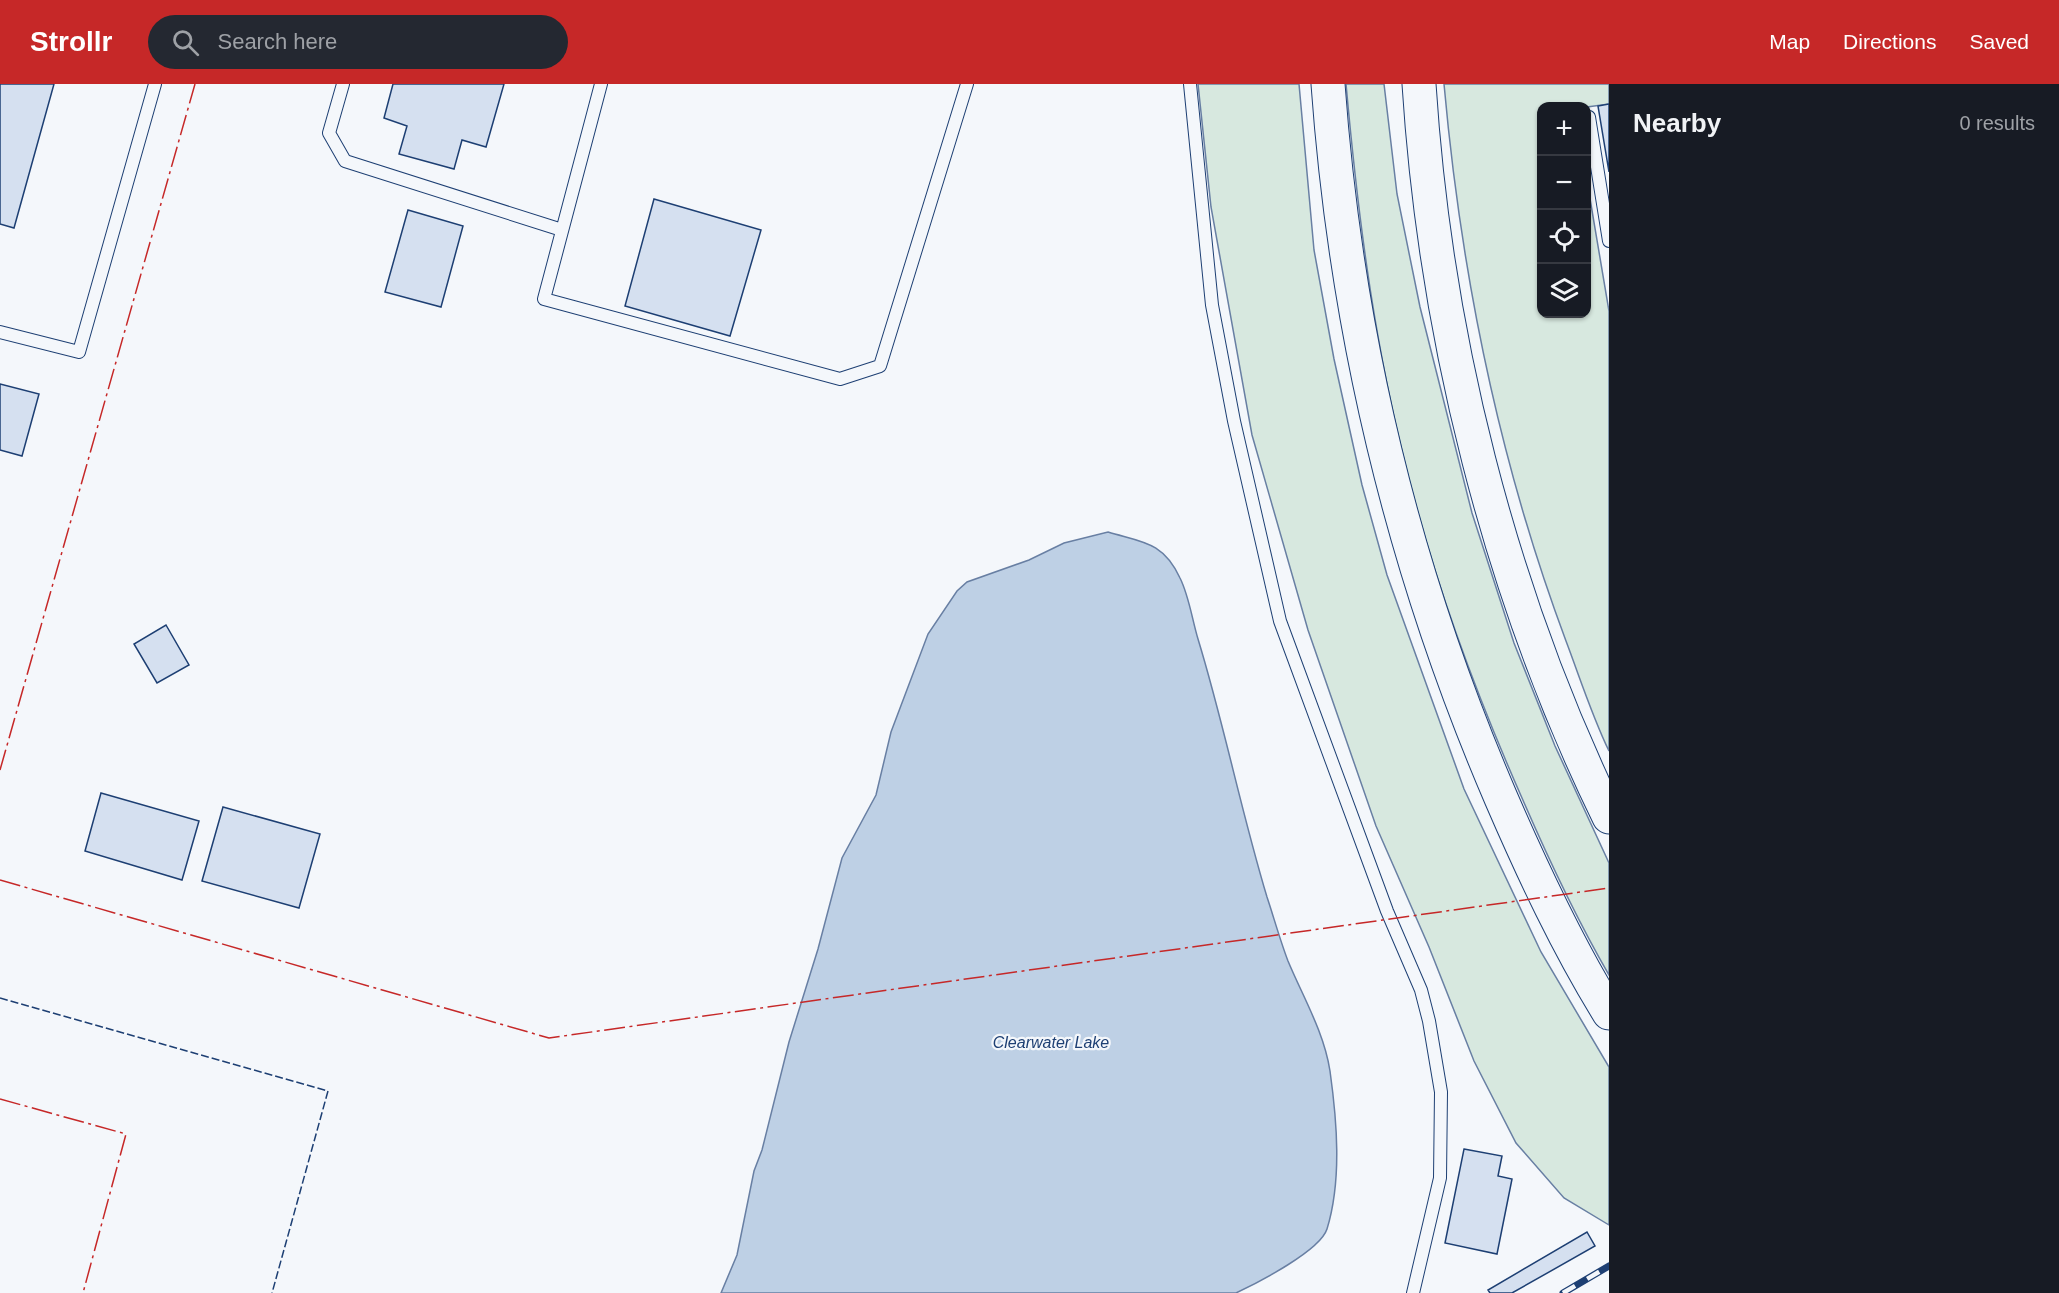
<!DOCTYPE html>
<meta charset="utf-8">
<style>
body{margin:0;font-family:Helvetica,sans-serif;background:#242831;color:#f1f3f6}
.controls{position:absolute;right:18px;top:18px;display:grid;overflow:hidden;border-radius:12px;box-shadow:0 2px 4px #0004}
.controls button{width:54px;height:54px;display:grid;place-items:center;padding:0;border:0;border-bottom:2px solid #363941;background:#171b24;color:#f1f3f6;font:30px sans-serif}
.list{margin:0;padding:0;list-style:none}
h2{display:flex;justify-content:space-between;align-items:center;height:78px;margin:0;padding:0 24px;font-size:26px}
h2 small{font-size:20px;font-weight:400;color:#9ea1a6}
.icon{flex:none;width:33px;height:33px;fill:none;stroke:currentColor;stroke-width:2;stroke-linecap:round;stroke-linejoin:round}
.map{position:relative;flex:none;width:1609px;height:1209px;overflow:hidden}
header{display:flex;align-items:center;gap:36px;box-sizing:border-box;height:84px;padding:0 30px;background:#c62828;color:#fff}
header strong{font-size:28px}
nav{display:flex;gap:33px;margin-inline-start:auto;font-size:21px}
.search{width:420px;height:54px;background:#242831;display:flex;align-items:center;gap:15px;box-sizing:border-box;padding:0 21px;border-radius:33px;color:#9ea1a6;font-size:22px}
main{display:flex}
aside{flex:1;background:#171b24}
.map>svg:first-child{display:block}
</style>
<header>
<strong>Strollr</strong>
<div class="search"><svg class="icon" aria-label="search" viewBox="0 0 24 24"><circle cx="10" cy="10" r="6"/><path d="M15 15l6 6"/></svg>Search here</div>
<nav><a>Map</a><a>Directions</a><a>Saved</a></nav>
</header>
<main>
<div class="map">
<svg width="1609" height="1209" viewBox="0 0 1609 1209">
<rect width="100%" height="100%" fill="#f4f7fb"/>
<path fill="#d7e8df" stroke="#687fa3" stroke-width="1.5" d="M1198,0H1299L1314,166L1334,275L1362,401L1387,491L1464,705L1541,868L1609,983V1141L1564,1114L1516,1059L1474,977L1429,863L1376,742L1308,546L1252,351L1211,123Z
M1346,0H1384L1397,110L1420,223L1472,429L1514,559L1555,662L1609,779V891C1576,834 1548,774 1522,714C1472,601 1429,483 1401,363C1372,243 1357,122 1346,0Z
M1444,0H1609V20L1587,23L1542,22V230H1586L1587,97L1609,227V667C1592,632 1580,594 1566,557C1499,378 1461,190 1444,0Z"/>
<path fill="#bed0e5" stroke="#687fa3" stroke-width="1.5" d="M1108,448C1141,458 1163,457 1180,494C1189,512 1192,535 1198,555C1224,640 1241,727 1267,813C1274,834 1280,856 1288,877C1303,913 1324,948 1330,987C1337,1037 1342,1096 1327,1145C1320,1167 1257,1199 1236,1209H721L737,1171L754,1087L762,1066L789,958L818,865L842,774L876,711L891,648L928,550L957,507L967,498L1029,476L1064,459Z"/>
<path fill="#d5e0f0" stroke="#1d3f73" stroke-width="1.5" d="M0,0H54L14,144L0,140Z
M393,0H504L486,63L462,56L454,85L399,70L407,42L384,34Z
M1609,20V88L1598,22Z
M654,115L761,146L730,252L625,222Z
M408,126L463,142L441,223L385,208Z
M0,300L39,310L22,372L0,366Z
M166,541L189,581L157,599L134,560Z
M101,709L199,737L182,796L85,767Z
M223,723L320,750L299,824L202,797Z
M1464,1065L1502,1072L1498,1092L1512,1095L1497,1170L1445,1159Z
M1587,1148L1595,1162L1512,1209H1490L1488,1206Z"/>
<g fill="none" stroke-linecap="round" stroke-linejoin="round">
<g stroke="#1d3f73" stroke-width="14">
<path id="service" d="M343,0L329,49L345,77L562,146
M601,0L544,215L840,295L880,282L967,0
M1190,0L1212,221L1234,337L1280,537L1387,827L1421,906L1429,937L1441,1008L1440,1094L1413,1209
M1589,33L1609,157
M0,248L79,268L155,0"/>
</g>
<g stroke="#1d3f73" stroke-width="35">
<path id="primary" d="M1328,0C1346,249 1402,484 1501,714C1533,788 1567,861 1609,929
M1419,0C1435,250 1499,508 1609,733"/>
</g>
<use href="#service" stroke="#f4f7fb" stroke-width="12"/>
<use href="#primary" stroke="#f4f7fb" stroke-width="33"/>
<g stroke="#1d3f73" stroke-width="7">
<path id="rail" d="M1563,1209L1609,1182"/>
</g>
<use href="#rail" stroke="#f4f7fb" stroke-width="4.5" stroke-dasharray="14" stroke-linecap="butt"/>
<path stroke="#1d3f73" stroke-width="1.5" stroke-dasharray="8 3" stroke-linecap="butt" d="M0,914L328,1007L272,1209"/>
<path stroke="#c62828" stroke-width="1.5" stroke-dasharray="21 4.5 3 4.5" stroke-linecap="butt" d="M0,686L195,0
M0,796L549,954L1609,804
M0,1015L126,1050L83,1209"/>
</g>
<g text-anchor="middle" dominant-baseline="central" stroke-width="4.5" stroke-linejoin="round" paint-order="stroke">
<g font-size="16" font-style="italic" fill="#1d3f73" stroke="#f4f7fb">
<text x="1051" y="958">Clearwater Lake</text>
</g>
</g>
</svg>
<div class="controls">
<button>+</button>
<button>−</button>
<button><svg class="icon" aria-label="locate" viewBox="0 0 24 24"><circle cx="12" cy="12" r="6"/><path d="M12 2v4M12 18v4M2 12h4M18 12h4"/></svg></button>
<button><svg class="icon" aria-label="layers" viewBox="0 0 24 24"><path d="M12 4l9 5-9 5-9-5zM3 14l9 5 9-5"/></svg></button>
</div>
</div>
<aside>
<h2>Nearby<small>0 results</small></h2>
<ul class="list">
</ul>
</aside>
</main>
